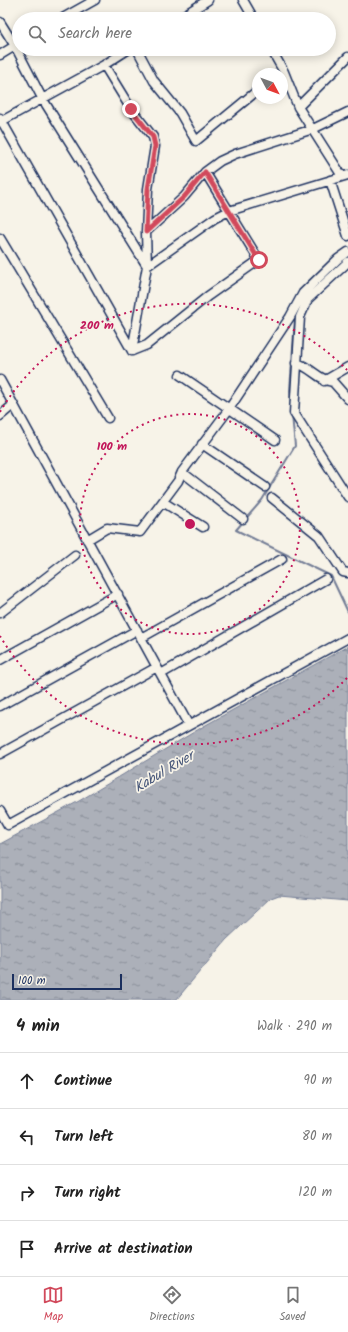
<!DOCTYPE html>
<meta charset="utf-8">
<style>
body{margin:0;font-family:Kalam,sans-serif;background:#f2f2f2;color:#222}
.compass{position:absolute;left:252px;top:68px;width:36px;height:36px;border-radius:50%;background:#fff;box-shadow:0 2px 10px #0003;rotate:131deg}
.scale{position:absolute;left:12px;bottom:10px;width:110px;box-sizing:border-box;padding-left:4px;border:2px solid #1b2f5e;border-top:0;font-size:11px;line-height:14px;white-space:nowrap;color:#1b2f5e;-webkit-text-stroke:3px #f7f3e8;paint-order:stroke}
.stop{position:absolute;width:12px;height:12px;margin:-9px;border:3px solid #d1495b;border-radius:50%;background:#fff}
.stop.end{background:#d1495b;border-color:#fff;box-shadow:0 1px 4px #0008}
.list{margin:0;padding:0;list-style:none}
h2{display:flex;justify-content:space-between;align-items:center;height:52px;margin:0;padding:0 16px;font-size:17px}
h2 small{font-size:13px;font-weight:400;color:#767676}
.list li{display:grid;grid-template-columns:26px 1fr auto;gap:12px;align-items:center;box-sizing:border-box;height:56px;padding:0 16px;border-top:1px solid #e0e0e0}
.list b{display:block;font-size:15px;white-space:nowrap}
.list em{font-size:13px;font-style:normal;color:#767676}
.icon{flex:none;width:22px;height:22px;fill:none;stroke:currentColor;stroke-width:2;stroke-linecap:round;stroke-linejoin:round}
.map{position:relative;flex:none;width:348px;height:1000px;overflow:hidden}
.search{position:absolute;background:#fff;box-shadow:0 2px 10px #0003;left:12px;right:12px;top:12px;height:44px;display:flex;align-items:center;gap:10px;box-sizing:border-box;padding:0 14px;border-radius:22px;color:#767676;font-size:15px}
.sheet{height:276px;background:#fff}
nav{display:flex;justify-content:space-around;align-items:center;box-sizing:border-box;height:56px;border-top:1px solid #e0e0e0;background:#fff;font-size:11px;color:#767676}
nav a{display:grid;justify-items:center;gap:2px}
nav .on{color:#d1495b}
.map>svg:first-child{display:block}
</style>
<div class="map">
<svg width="348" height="1000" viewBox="0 0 348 1000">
<defs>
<pattern id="water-ripples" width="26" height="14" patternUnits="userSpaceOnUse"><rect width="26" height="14" fill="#acb0b9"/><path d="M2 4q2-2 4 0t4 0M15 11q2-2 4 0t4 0" fill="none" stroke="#8b909a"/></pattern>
</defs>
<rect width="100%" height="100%" fill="#f7f3e8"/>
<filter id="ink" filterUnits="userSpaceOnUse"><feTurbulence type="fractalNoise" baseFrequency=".025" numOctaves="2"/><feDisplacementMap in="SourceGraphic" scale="8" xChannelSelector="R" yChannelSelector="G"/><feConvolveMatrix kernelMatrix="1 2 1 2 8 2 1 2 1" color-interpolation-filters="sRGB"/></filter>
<g filter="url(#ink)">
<path fill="url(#water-ripples)" stroke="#727c95" d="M348,646V901L279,895L271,898L226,940L176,1000H0V844L79,801L204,726Z"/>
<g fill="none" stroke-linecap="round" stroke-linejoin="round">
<path stroke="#727c95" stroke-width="2" d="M291,405L290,390L295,318
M292,415L295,446L262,500L236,530L331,576L348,612"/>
<g stroke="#1b2f5e" stroke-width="11">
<path id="street" d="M243,0L254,19
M61,19L95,0
M178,19L208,0
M0,22L15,46L42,98L147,266L215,218L229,211L348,175
M137,49L154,81L180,113L196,141L258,90
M271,49L284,72L298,107L342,176
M0,55L18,44
M104,65L131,109L153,137L155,146L148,189L146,232L147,266L132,351
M298,107L348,57
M0,118L132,351
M0,122L104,65L129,49
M330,180L348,236
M146,232L184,197L205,172L220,161L235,154L313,129L348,112
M0,238L108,418
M348,262L308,299L300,317L294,413L348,497
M132,351L147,345L208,296L259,260L205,172
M296,363C310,366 318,380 333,382L348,399
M180,375L275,440
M0,380L188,724
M324,381L348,367
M0,416L13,405
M202,444L265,487
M182,472L243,519
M272,498L319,536L343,572L348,573
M163,502L203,527
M87,540L107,528L140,532L178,481L182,472L229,409L290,317L303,293L338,259L348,252
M0,613L75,555
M141,638L282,559
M0,660L118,594
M161,674L326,579
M0,706L137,630
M0,754L157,667
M0,811L8,825L348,638"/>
</g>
<use href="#street" stroke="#f7f3e8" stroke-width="8"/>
</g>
</g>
<g fill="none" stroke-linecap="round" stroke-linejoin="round" filter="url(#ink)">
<path stroke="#d1495b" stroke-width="5" d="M131,109L153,137L155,146L148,189L146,232L184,197L205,172L259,260"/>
</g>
<g fill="none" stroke="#c2185b" stroke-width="2" stroke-dasharray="2 4">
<circle cx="190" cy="524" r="110"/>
<path d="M347 678A220 220 0 0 1 0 636M0 412A220 220 0 0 1 347 370"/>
</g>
<g text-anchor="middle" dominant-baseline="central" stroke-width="3.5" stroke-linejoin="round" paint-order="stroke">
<g font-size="14" font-style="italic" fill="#465679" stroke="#f7f3e8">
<text transform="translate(164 772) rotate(-31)">Kabul River</text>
</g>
</g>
<circle cx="190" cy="524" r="6" fill="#c2185b" stroke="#f7f3e8" stroke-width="2"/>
<g font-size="12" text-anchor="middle" font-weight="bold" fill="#c2185b" stroke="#f7f3e8" stroke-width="3.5" stroke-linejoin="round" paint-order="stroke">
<text x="97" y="329">200 m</text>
<text x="112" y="450">100 m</text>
</g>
</svg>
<svg class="compass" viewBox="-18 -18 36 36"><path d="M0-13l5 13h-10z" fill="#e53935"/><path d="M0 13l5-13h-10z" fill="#767676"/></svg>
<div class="scale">100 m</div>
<div class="stop" style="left:259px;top:260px"></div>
<div class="stop end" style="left:131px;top:109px"></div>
<div class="search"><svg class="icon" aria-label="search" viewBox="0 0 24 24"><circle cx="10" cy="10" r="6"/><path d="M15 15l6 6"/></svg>Search here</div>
</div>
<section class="sheet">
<h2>4 min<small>Walk · 290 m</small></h2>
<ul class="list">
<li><svg class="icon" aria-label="ahead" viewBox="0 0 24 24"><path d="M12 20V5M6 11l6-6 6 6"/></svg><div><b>Continue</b></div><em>90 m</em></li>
<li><svg class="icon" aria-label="left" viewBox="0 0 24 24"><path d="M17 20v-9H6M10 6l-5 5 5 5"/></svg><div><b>Turn left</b></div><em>80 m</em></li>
<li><svg class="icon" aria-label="right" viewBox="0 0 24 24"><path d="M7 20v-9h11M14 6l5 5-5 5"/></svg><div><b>Turn right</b></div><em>120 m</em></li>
<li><svg class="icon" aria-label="arrive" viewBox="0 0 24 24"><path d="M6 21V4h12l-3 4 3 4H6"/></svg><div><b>Arrive at destination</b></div></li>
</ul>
</section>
<nav>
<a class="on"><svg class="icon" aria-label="map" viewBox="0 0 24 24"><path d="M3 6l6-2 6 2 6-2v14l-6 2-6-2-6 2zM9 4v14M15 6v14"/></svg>Map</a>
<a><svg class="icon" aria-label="directions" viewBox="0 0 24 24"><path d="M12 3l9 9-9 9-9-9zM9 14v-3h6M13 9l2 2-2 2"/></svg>Directions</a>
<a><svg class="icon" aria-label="saved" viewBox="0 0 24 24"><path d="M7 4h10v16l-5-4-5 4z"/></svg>Saved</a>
</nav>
